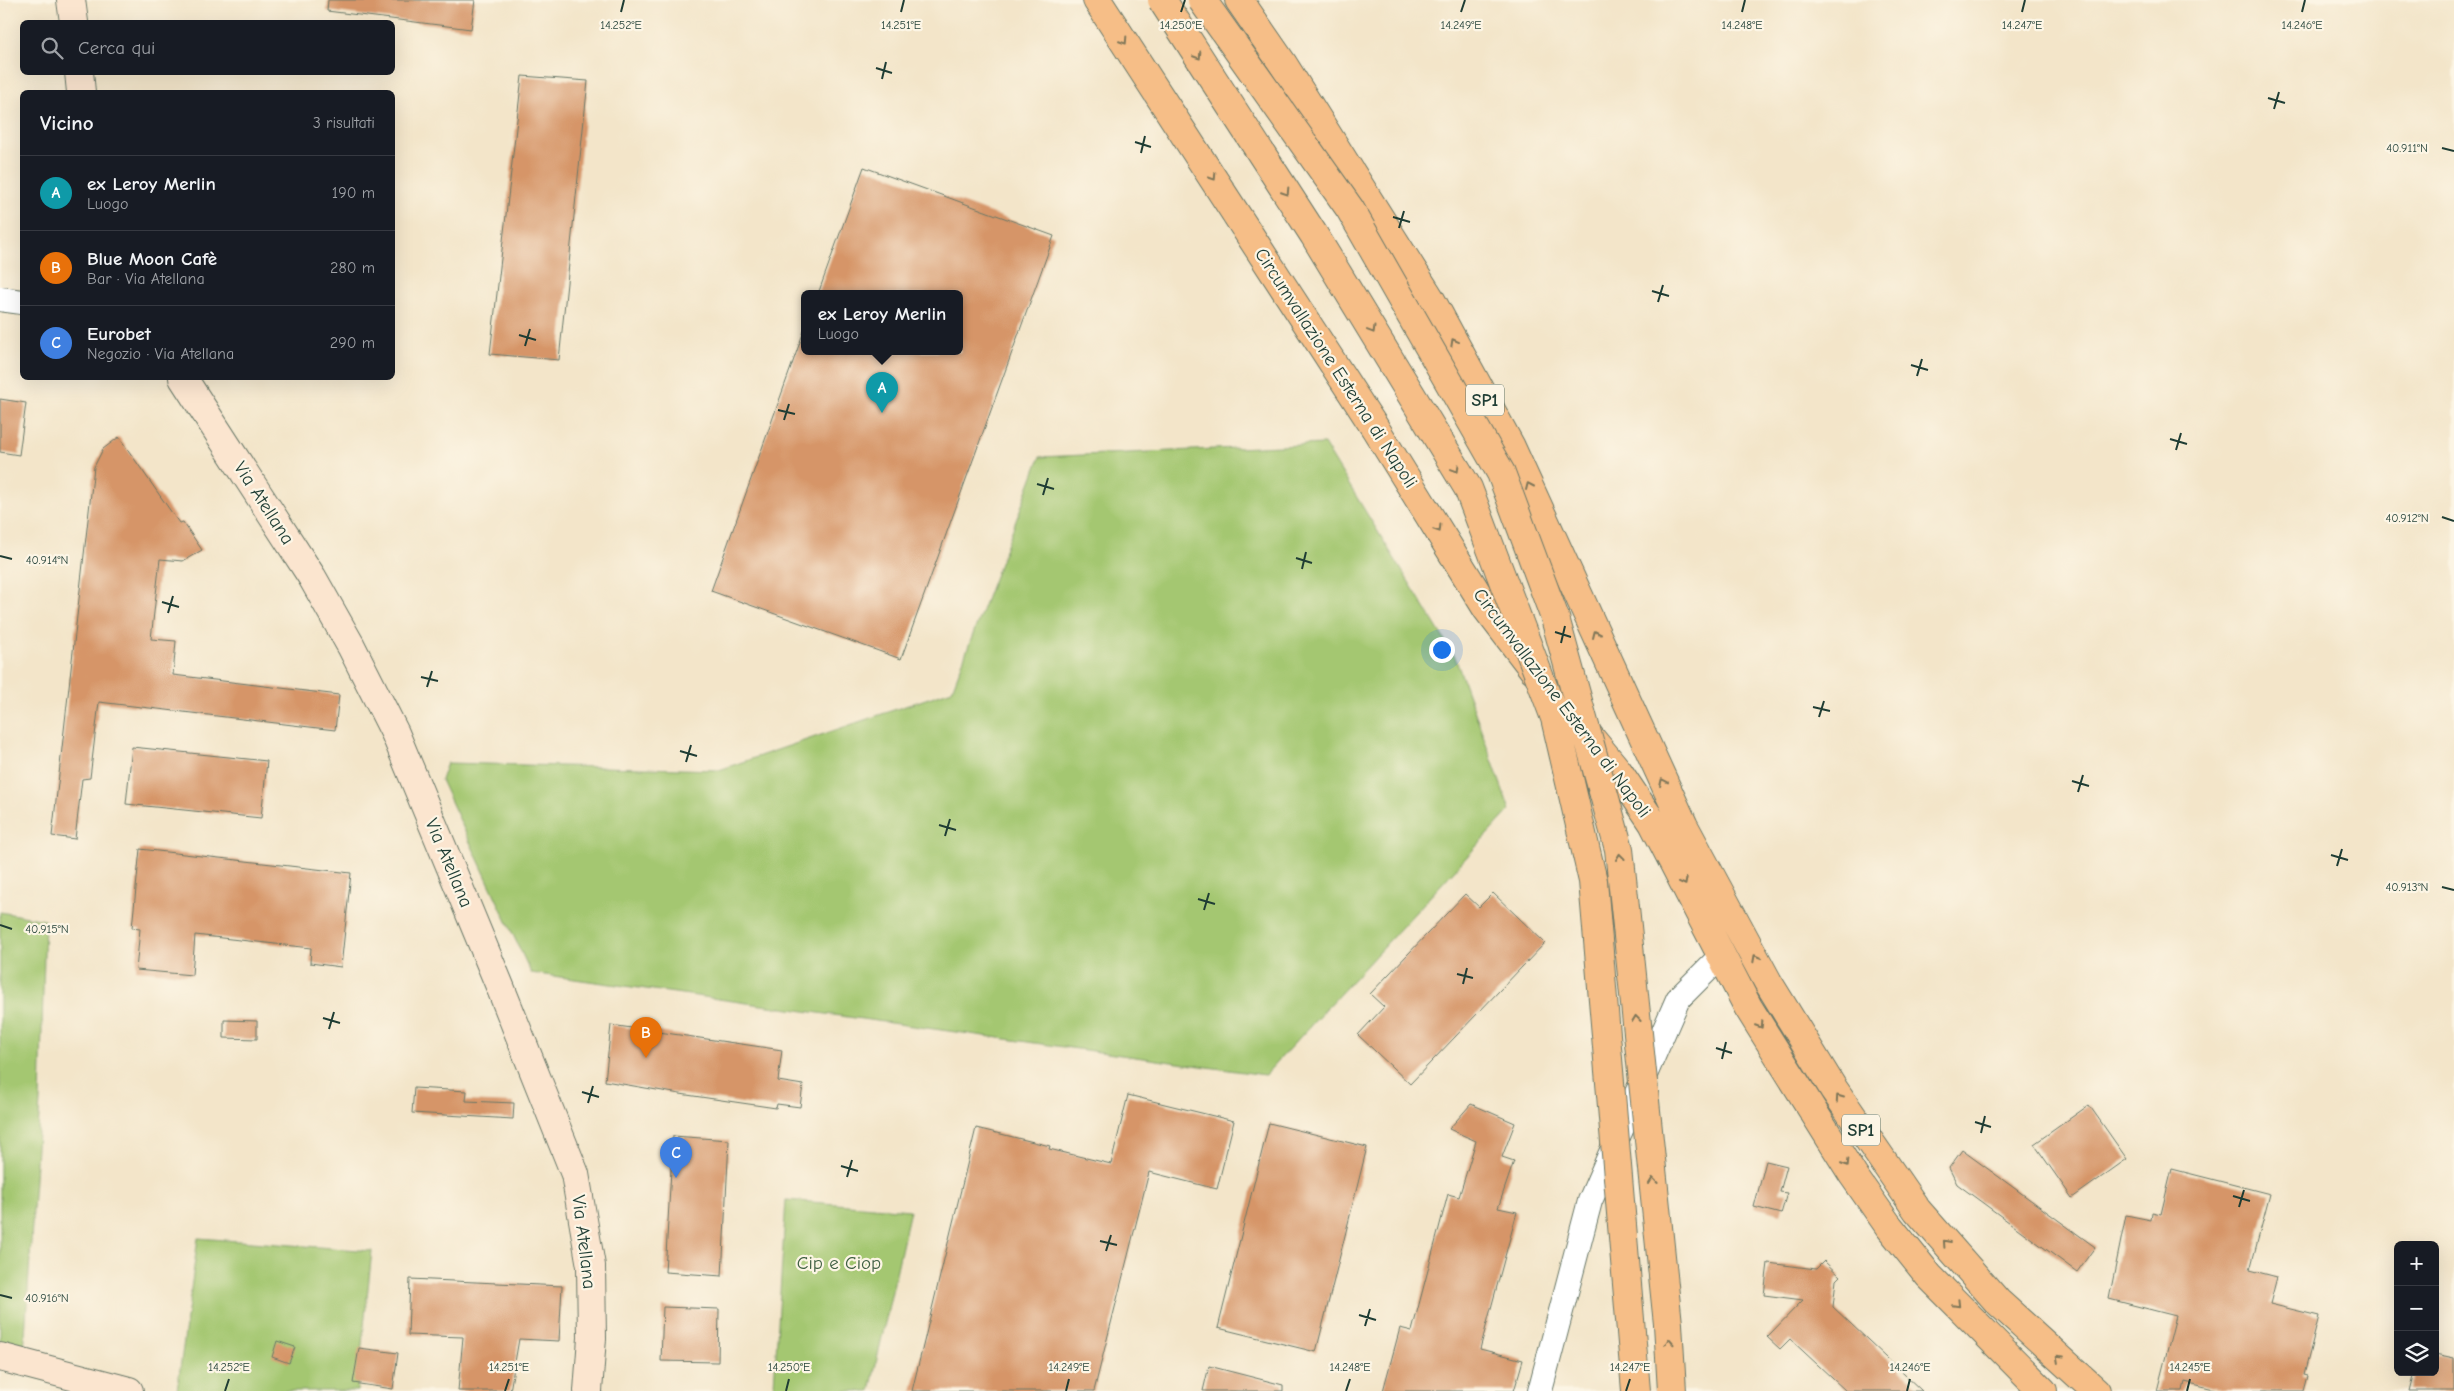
<!DOCTYPE html>
<html lang="it">
<meta charset="utf-8">
<style>
body{margin:0;font-family:"Comic Neue",sans-serif;background:#242831;color:#f1f3f6}
.controls{position:absolute;right:15px;bottom:15px;display:grid;overflow:hidden;border-radius:8px;box-shadow:0 5px 20px #0002}
.controls button{width:45px;height:45px;display:grid;place-items:center;padding:0;border:0;border-bottom:1px solid #363941;background:#171b24;color:#f1f3f6;font:25px sans-serif}
.you{position:absolute;left:1441px;top:649px;width:18px;height:18px;margin:-12px;border:4px solid #fff;border-radius:50%;background:#1a73e8;box-shadow:0 0 0 8px #1a73e833}
.badge{display:grid;place-items:center;width:32px;height:32px;border-radius:50%;background:#1a73e8;color:#fff;font-size:16px;font-weight:700}
.pin{position:absolute;translate:-50% -41px;filter:drop-shadow(0 1px 2px #0008)}
.pin::after{content:'';position:absolute;top:26px;width:18px;height:15px;background:inherit;clip-path:polygon(0 0,100% 0,50% 100%)}
.popup{position:absolute;left:801px;top:290px;width:162px;height:65px;box-sizing:border-box;display:grid;place-content:center;border-radius:8px;background:#171b24;filter:drop-shadow(0 1px 4px #0005);font-size:16px;white-space:nowrap;color:#9ea1a6}
.popup b{font-size:19px;color:#f1f3f6}
.popup::after{content:'';position:absolute;left:50%;top:100%;margin-left:-10px;border:10px solid transparent;border-top-color:#171b24}
.list{margin:0;padding:0;list-style:none}
h2{display:flex;justify-content:space-between;align-items:center;height:65px;margin:0;padding:0 20px;font-size:21px}
h2 small{font-size:16px;font-weight:400;color:#9ea1a6}
.list li{display:grid;grid-template-columns:32px 1fr auto;gap:15px;align-items:center;box-sizing:border-box;height:75px;padding:0 20px;border-top:1px solid #363941}
.list b{display:block;font-size:19px;white-space:nowrap}
.list p{margin:0;font-size:16px;white-space:nowrap;color:#9ea1a6}
.list em{font-size:16px;font-style:normal;color:#9ea1a6}
.icon{flex:none;width:28px;height:28px;fill:none;stroke:currentColor;stroke-width:2;stroke-linecap:round;stroke-linejoin:round}
.map{position:relative;flex:none;width:2454px;height:1391px;overflow:hidden}
.search{position:absolute;background:#171b24;box-shadow:0 5px 20px #0002;left:20px;top:20px;width:375px;height:55px;display:flex;align-items:center;gap:12px;box-sizing:border-box;padding:0 18px;border-radius:8px;color:#9ea1a6;font-size:19px}
.panel{position:absolute;background:#171b24;box-shadow:0 5px 20px #0002;left:20px;top:90px;width:375px;height:290px;border-radius:8px}
.map>svg:first-child{display:block}
</style>
<div class="map">
<svg width="2454" height="1391" viewBox="0 0 2454 1391">
<rect width="100%" height="100%" fill="#fcf5e5"/>
<filter id="ink" filterUnits="userSpaceOnUse"><feTurbulence type="fractalNoise" baseFrequency=".02" numOctaves="2"/><feDisplacementMap in="SourceGraphic" scale="10" xChannelSelector="R" yChannelSelector="G"/><feConvolveMatrix kernelMatrix="1 2 1 2 8 2 1 2 1" color-interpolation-filters="sRGB"/></filter>
<filter id="wash" filterUnits="userSpaceOnUse"><feTurbulence type="fractalNoise" baseFrequency=".0096" numOctaves="4" result="noise"/><feDisplacementMap in="SourceGraphic" scale="20" xChannelSelector="R" yChannelSelector="G"/><feGaussianBlur stdDeviation="1.12" result="paint"/><feColorMatrix in="noise" values="0 0 0 0 0 0 0 0 0 0 0 0 0 0 0 0 0 1.4 0 .05"/><feComposite in="paint" operator="in"/></filter>
<g filter="url(#wash)">
<rect width="100%" height="100%" fill="#f3e5c9"/>
<path fill="#a4c771" stroke="#628252" d="M1324,444L1455,657L1510,810L1265,1075L531,973L441,780L447,763L719,770L952,690L1040,457Z
M0,912L45,920L40,1100L24,1352L0,1345Z
M786,1200L910,1210L870,1391H767L774,1385Z
M198,1238L372,1251L357,1391H177Z"/>
<g id="blocks">
<path fill="#d69568" d="M328,0H475L471,29L327,11Z
M522,76L588,81L559,360L490,354Z
M864,167L1054,236L901,659L711,591L804,331V352H960V294H818Z
M0,399L26,403L19,455L0,452Z
M119,437L179,523L183,522L202,550L183,561L160,559L151,639L176,641L173,675L339,695L335,730L99,702L90,778L82,779L75,839L52,836L94,467L103,449Z
M132,747L267,761L261,818L126,804Z
M140,849L351,873L341,967L310,963L311,948L195,935L192,975L136,970L140,929L132,928Z
M1493,893L1545,943L1410,1084L1358,1035L1384,1007L1370,994L1465,894L1479,907Z
M224,1020L257,1021V1039L224,1038Z
M611,1025L782,1050L778,1081L803,1085L800,1107L777,1104L776,1108L680,1094L605,1081Z
M414,1088L467,1091L466,1101L514,1103L513,1119L412,1113Z
M1128,1095L1234,1121L1217,1189L1149,1172L1094,1391H912L976,1128L1050,1146L1049,1149L1111,1164Z
M1471,1104L1515,1123L1502,1157L1514,1161L1498,1208L1517,1212L1480,1349L1523,1360L1514,1391H1383L1400,1328L1412,1331L1448,1194L1459,1197L1476,1141L1449,1129Z
M2089,1105L2127,1159L2072,1198L2034,1144Z
M1269,1123L1367,1147L1316,1352L1218,1328Z
M673,1136L729,1140L722,1276L665,1272Z
M1962,1150L2095,1247L2077,1272L1957,1184L1949,1168Z
M1766,1161L1787,1166L1780,1192L1787,1193L1781,1214L1754,1207Z
M2172,1169L2270,1194L2250,1270L2277,1277L2270,1304L2319,1316L2304,1375L2308,1376L2304,1391H2222L2185,1382L2183,1391H2157L2176,1316L2109,1299L2126,1215L2151,1220L2152,1212L2161,1214Z
M1824,1261L1840,1276L1836,1280L1833,1307L1922,1391H1846L1790,1339L1780,1349L1767,1337L1803,1300L1764,1295L1768,1263L1816,1269Z
M410,1279L562,1286L559,1341L519,1339L510,1391H458L463,1337L408,1335Z
M663,1307L719,1309L718,1362L661,1361Z
M277,1341L295,1347L289,1363L272,1357Z
M359,1348L398,1353L393,1389L353,1383Z
M2435,1354L2454,1358V1391H2409L2414,1372H2435Z
M1209,1366L1283,1385V1391H1203Z"/>
</g>
</g>
<g filter="url(#ink)">
<use href="#blocks" fill-opacity="0" stroke="#697868" stroke-width="1"/>
<g fill="none" stroke-linecap="round" stroke-linejoin="round">
<g stroke="#697868" stroke-width="26">
<path id="street" d="M0,299L22,302
M1540,1391L1590,1201L1678,999L1722,955"/>
</g>
<g stroke="#697868" stroke-width="30">
<path id="secondary" d="M71,0L74,22
M79,72L81,92
M183,378L312,577L351,646L395,733L499,984L575,1174L591,1266L592,1338L588,1391
M0,1357L129,1391"/>
</g>
<g stroke="#697868" stroke-width="30">
<path id="highway" d="M1097,0L1375,428L1487,609L1533,669
M1239,0L1283,64L1430,298L1511,447L1684,826L1768,982L1833,1088L1917,1210L1997,1301L2096,1391
M1585,731L1618,771L1653,823L1748,1007L1853,1175L1888,1225L1929,1276L2043,1391"/>
</g>
<use href="#street" stroke="#fff" stroke-width="24"/>
<use href="#secondary" stroke="#fbe5cf" stroke-width="28"/>
<use href="#highway" stroke="#f6be87" stroke-width="28"/>
<g stroke="#697868" stroke-width="30" stroke-linecap="butt">
<path id="highway-bridge" d="M1162,0L1314,235L1468,488L1555,718L1593,881L1636,1391
M1202,0L1350,209L1501,473L1555,618L1619,849L1668,1324L1672,1391"/>
</g>
<use href="#highway-bridge" stroke="#f6be87" stroke-width="28"/>
</g>
<defs><path id="oneway-chevron" d="M-2-3.5L2.5 0L-2 3.5" fill="none" stroke-width="1.6" stroke-linecap="round" stroke-linejoin="round" transform="scale(1.25)"/></defs>
<g stroke="#807759">
<use href="#oneway-chevron" transform="translate(1124 41) rotate(57)"/>
<use href="#oneway-chevron" transform="translate(1198 56) rotate(57)"/>
<use href="#oneway-chevron" transform="translate(1213 177) rotate(57)"/>
<use href="#oneway-chevron" transform="translate(1286 192) rotate(57)"/>
<use href="#oneway-chevron" transform="translate(1372 330) rotate(59)"/>
<use href="#oneway-chevron" transform="translate(1454 342) rotate(-119)"/>
<use href="#oneway-chevron" transform="translate(1456 469) rotate(59)"/>
<use href="#oneway-chevron" transform="translate(1529 486) rotate(-114)"/>
<use href="#oneway-chevron" transform="translate(1438 529) rotate(58)"/>
<use href="#oneway-chevron" transform="translate(1596 634) rotate(-114)"/>
<use href="#oneway-chevron" transform="translate(1663 782) rotate(-115)"/>
<use href="#oneway-chevron" transform="translate(1620 857) rotate(-96)"/>
<use href="#oneway-chevron" transform="translate(1684 882) rotate(62)"/>
<use href="#oneway-chevron" transform="translate(1756 958) rotate(-118)"/>
<use href="#oneway-chevron" transform="translate(1636 1019) rotate(-96)"/>
<use href="#oneway-chevron" transform="translate(1760 1025) rotate(58)"/>
<use href="#oneway-chevron" transform="translate(1839 1098) rotate(-125)"/>
<use href="#oneway-chevron" transform="translate(1846 1163) rotate(58)"/>
<use href="#oneway-chevron" transform="translate(1653 1181) rotate(-96)"/>
<use href="#oneway-chevron" transform="translate(1946 1243) rotate(-132)"/>
<use href="#oneway-chevron" transform="translate(1957 1304) rotate(46)"/>
<use href="#oneway-chevron" transform="translate(1669 1342) rotate(-93)"/>
<use href="#oneway-chevron" transform="translate(2059 1358) rotate(-137)"/>
</g>
</g>
<path fill="none" stroke="#1f3d34" stroke-width="2" d="M621,12L624,0M901,12L904,0M1181,12L1185,0M1461,12L1465,0M1742,12L1745,0M2022,12L2025,0M2302,12L2305,0M876,68L892,73M882,79L886,62M2268,98L2285,103M2274,109L2279,92M1135,142L1151,147M2442,148L2454,151M1141,153L1145,136M1393,217L1410,222M1399,228L1404,211M1652,291L1669,296M1658,302L1663,285M519,335L536,340M525,346L530,329M1911,365L1928,370M1917,376L1922,359M778,410L795,414M784,420L789,404M2170,439L2187,444M2176,450L2181,433M1037,484L1054,489M1043,495L1048,478M2442,517L2454,521M0,556L12,559M1296,558L1312,563M1302,569L1306,552M162,602L179,607M168,613L173,596M1555,632L1571,637M1561,643L1565,626M421,677L438,681M427,687L432,671M1813,707L1830,711M1819,717L1824,701M680,751L697,756M686,762L691,745M2072,781L2089,786M2078,792L2083,775M939,825L956,830M945,836L950,819M2331,855L2348,860M2337,866L2342,849M2442,887L2454,890M1198,899L1215,904M1204,910L1209,893M0,925L12,929M1457,974L1473,978M1463,984L1467,968M323,1018L340,1023M329,1029L334,1012M1716,1048L1732,1053M1722,1059L1726,1042M582,1092L599,1097M588,1103L593,1086M1975,1122L1991,1127M1981,1133L1985,1116M841,1166L858,1171M847,1177L852,1160M2233,1196L2250,1201M2239,1207L2244,1190M1100,1241L1117,1245M1106,1251L1111,1235M0,1295L12,1298M1359,1315L1376,1320M1365,1326L1370,1309M225,1391L229,1379M505,1391L509,1379M786,1391L789,1379M1066,1391L1069,1379M1346,1391L1350,1379M1626,1391L1630,1379M1907,1391L1910,1379M2187,1391L2190,1379"/>
<g text-anchor="middle" dominant-baseline="central" stroke-width="4.5" stroke-linejoin="round" paint-order="stroke">
<g fill="#fcf5e5" stroke="#617469" stroke-width="1">
<rect x="1466" y="384.5" width="38" height="31" rx="4"/>
<rect x="1842" y="1114.5" width="38" height="31" rx="4"/>
</g>
<g font-size="18" font-weight="bold" fill="#1f3d34">
<text x="1485" y="400">SP1</text>
<text x="1861" y="1130">SP1</text>
</g>
<g font-size="19" fill="#1f3d34" stroke="#fcf5e5">
<text transform="translate(1336 368) rotate(57)">Circumvallazione Esterna di Napoli</text>
<text transform="translate(264 503) rotate(57)">Via Atellana</text>
<text transform="translate(1562 703) rotate(53)">Circumvallazione Esterna di Napoli</text>
<text transform="translate(449 863) rotate(67)">Via Atellana</text>
<text transform="translate(584 1242) rotate(83)">Via Atellana</text>
</g>
<g font-size="19" fill="#406043" stroke="#fcf5e5">
<text x="839" y="1263">Cip e Ciop</text>
</g>
</g>
<g font-size="12" text-anchor="middle" fill="#1f3d34" stroke="#fcf5e5" stroke-width="4.5" stroke-linejoin="round" paint-order="stroke">
<text x="621" y="29">14.252°E</text>
<text x="901" y="29">14.251°E</text>
<text x="1181" y="29">14.250°E</text>
<text x="1461" y="29">14.249°E</text>
<text x="1742" y="29">14.248°E</text>
<text x="2022" y="29">14.247°E</text>
<text x="2302" y="29">14.246°E</text>
<text x="2407" y="152">40.911°N</text>
<text x="2407" y="522">40.912°N</text>
<text x="47" y="564">40.914°N</text>
<text x="2407" y="891">40.913°N</text>
<text x="47" y="933">40.915°N</text>
<text x="47" y="1302">40.916°N</text>
<text x="229" y="1371">14.252°E</text>
<text x="509" y="1371">14.251°E</text>
<text x="789" y="1371">14.250°E</text>
<text x="1069" y="1371">14.249°E</text>
<text x="1350" y="1371">14.248°E</text>
<text x="1630" y="1371">14.247°E</text>
<text x="1910" y="1371">14.246°E</text>
<text x="2190" y="1371">14.245°E</text>
</g>
</svg>
<div class="controls">
<button>+</button>
<button>−</button>
<button><svg class="icon" aria-label="layers" viewBox="0 0 24 24"><path d="M12 4l9 5-9 5-9-5zM3 14l9 5 9-5"/></svg></button>
</div>
<div class="you"></div>
<div class="pin badge" style="left:882px;top:413px;background:#0f9aa8">A</div>
<div class="popup"><b>ex Leroy Merlin</b>Luogo</div>
<div class="pin badge" style="left:646px;top:1058px;background:#e8710a">B</div>
<div class="pin badge" style="left:676px;top:1178px;background:#3f7fe0">C</div>
<div class="search"><svg class="icon" aria-label="search" viewBox="0 0 24 24"><circle cx="10" cy="10" r="6"/><path d="M15 15l6 6"/></svg>Cerca qui</div>
<section class="panel">
<h2>Vicino<small>3 risultati</small></h2>
<ul class="list">
<li><span class="badge" style="background:#0f9aa8">A</span><div><b>ex Leroy Merlin</b><p>Luogo</p></div><em>190 m</em></li>
<li><span class="badge" style="background:#e8710a">B</span><div><b>Blue Moon Cafè</b><p>Bar · Via Atellana</p></div><em>280 m</em></li>
<li><span class="badge" style="background:#3f7fe0">C</span><div><b>Eurobet</b><p>Negozio · Via Atellana</p></div><em>290 m</em></li>
</ul>
</section>
</div>
